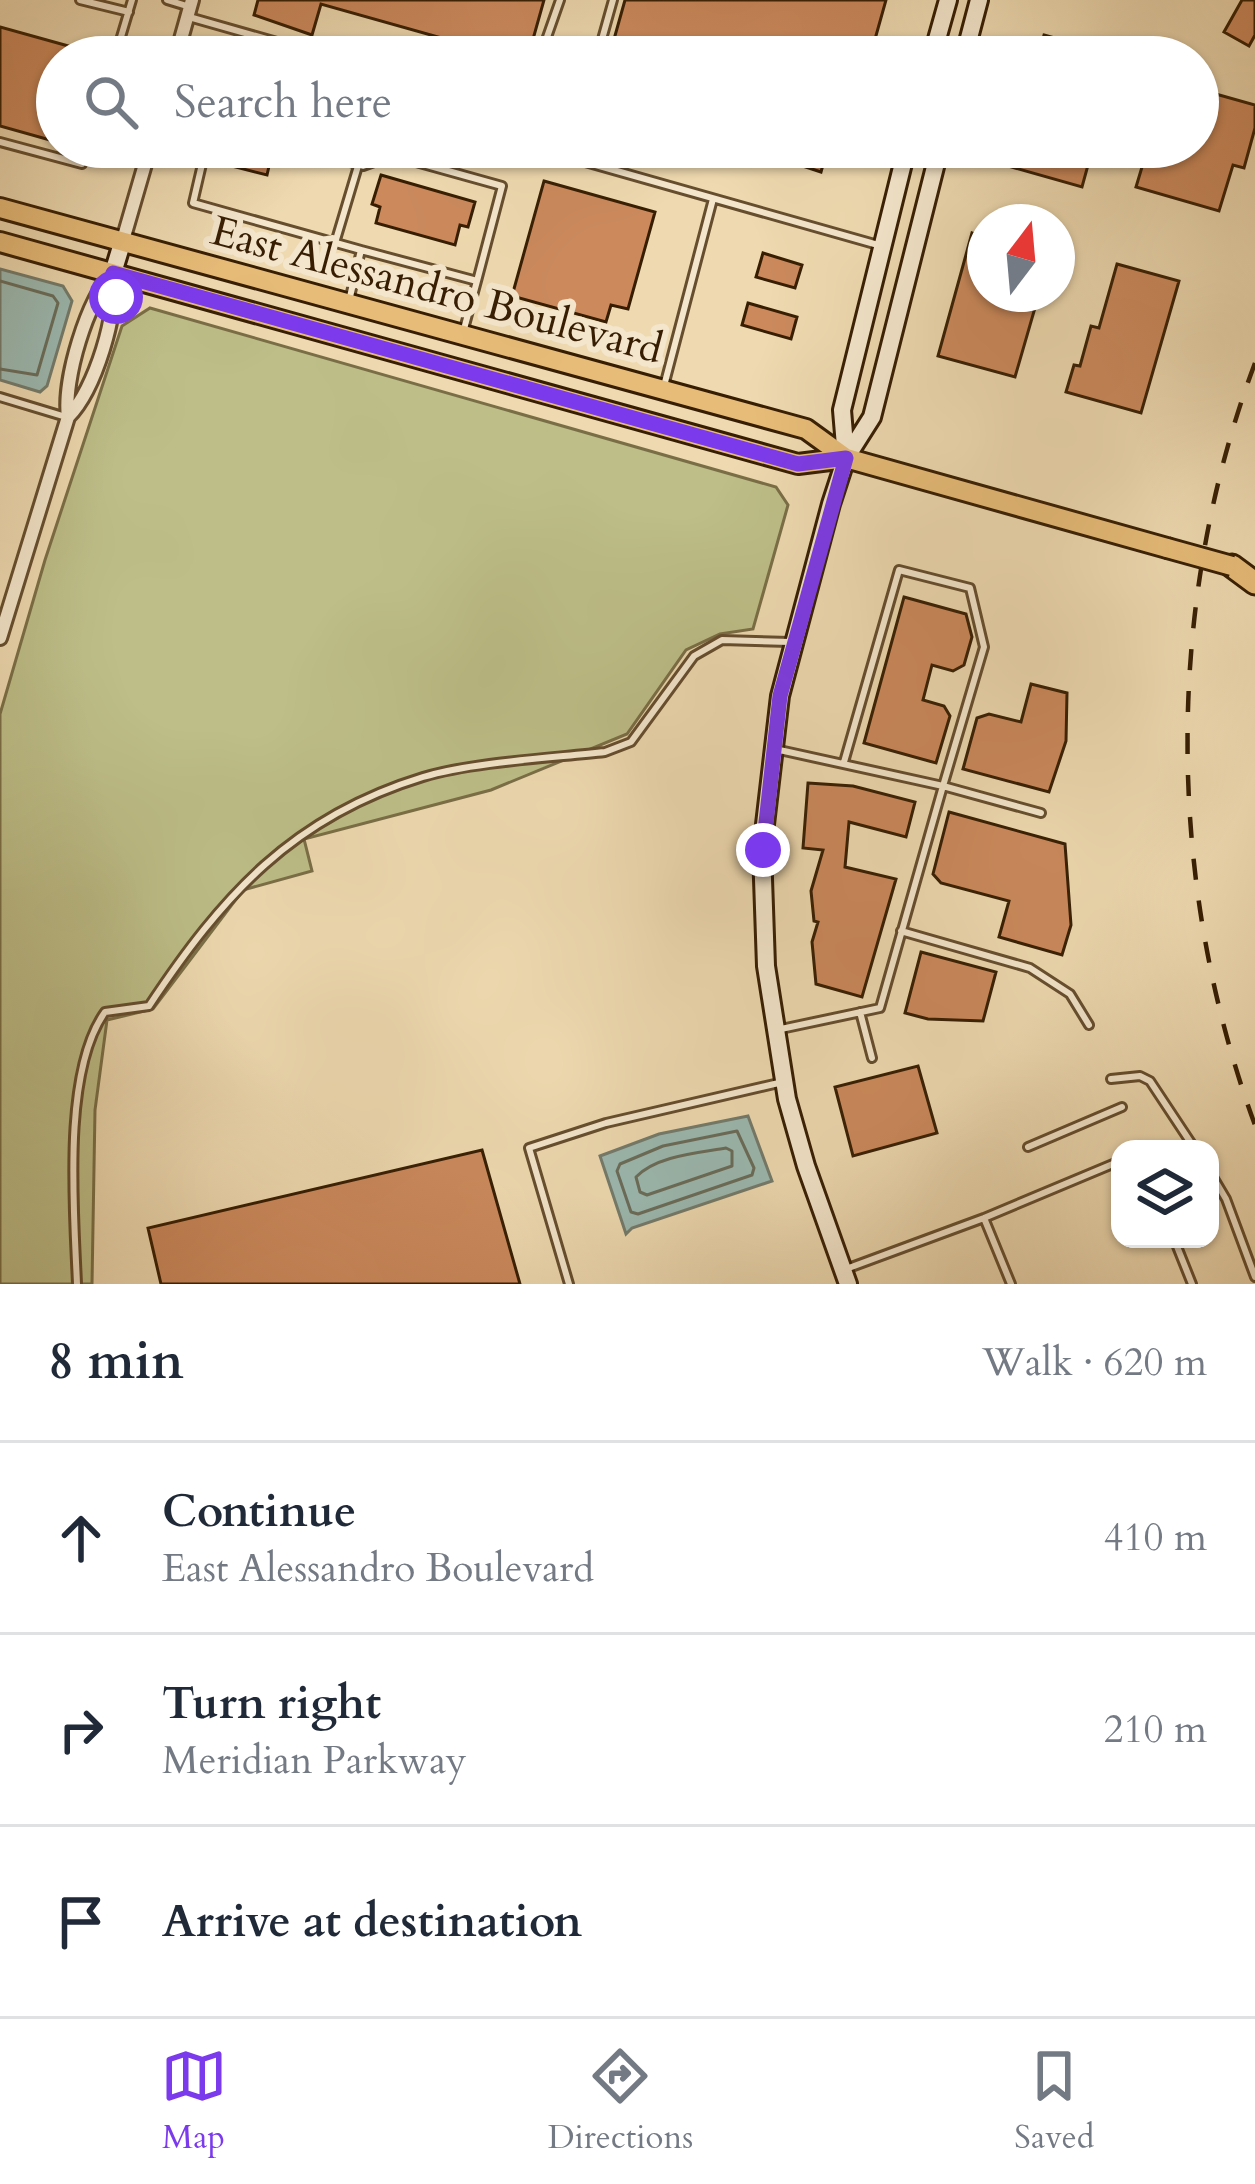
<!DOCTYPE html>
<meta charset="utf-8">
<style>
body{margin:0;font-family:Cardo,serif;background:#f6f6f7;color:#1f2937}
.controls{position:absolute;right:36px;bottom:36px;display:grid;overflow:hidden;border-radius:24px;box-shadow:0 3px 9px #0004}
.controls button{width:108px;height:108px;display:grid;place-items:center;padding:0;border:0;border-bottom:3px solid #e0e1e3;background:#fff;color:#1f2937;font:60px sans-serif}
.compass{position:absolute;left:967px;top:204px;width:108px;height:108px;border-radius:50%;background:#fff;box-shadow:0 3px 9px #0004;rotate:16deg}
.stop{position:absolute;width:36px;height:36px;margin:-27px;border:9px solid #7c3aed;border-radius:50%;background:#fff}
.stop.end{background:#7c3aed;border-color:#fff;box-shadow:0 3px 12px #0008}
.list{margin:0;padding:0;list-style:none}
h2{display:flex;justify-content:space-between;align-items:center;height:156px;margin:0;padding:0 48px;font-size:51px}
h2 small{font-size:39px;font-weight:400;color:#747a83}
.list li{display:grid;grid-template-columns:78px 1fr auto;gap:36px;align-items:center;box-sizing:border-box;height:192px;padding:0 48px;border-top:3px solid #e0e1e3}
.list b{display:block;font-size:45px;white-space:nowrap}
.list p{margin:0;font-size:39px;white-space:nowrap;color:#747a83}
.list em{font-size:39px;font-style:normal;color:#747a83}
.icon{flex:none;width:66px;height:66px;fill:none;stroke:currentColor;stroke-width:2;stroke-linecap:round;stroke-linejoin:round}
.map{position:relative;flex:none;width:1255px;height:1284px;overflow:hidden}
.search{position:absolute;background:#fff;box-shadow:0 3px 9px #0004;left:36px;right:36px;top:36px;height:132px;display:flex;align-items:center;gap:30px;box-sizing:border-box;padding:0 42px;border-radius:66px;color:#747a83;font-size:45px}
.sheet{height:732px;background:#fff}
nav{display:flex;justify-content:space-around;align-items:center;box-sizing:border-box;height:168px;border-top:3px solid #e0e1e3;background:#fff;font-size:33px;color:#747a83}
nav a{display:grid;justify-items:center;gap:6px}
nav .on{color:#7c3aed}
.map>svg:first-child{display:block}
</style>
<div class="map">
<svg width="1255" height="1284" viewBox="0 0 1255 1284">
<rect width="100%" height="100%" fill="#eed9b0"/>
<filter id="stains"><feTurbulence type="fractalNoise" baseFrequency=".00167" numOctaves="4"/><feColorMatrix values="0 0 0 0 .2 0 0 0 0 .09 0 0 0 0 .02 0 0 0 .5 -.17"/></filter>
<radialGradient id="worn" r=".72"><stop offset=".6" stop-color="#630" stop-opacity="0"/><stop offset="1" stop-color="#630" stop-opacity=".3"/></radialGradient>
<path fill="#bdbe88" stroke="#7a6e46" stroke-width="3" d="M150,308L776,487L788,505L753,629L720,634L686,650L627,734L491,790L304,839L312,871L243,890L153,1009L107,1020L95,1110L92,1284H0V714L45,560L122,326Z"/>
<path fill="#9bb9b1" stroke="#737b6b" stroke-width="3" d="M0,269L63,286L72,301L47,386L40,392L0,380Z
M748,1116L772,1181L632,1228L626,1234L600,1156L659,1134Z"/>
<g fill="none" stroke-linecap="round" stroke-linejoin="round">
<path stroke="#696c5a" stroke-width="3" d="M0,281L53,296L58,303L37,375L0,369
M737,1131L754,1168L752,1175L638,1214L631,1212L617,1171L620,1164L663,1146Z
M726,1148L732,1151V1166L647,1195L640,1192L636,1177C656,1156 697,1153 726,1148Z"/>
</g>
<path fill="#cb895c" stroke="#371e03" stroke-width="3" d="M258,0H544L528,57H509L321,4L312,35L254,15Z
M625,0H886L870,57H609Z
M1242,0H1255V35L1249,46L1224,32Z
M0,27L97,54V57H57V142L0,126Z
M1044,35L1111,54V57H1038Z
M1198,89L1255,105V128L1244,168L1233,165L1219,211L1136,187L1148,147H1198Z
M216,147H257L272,153L267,175L212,161Z
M678,147H715L711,160Z
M745,147H844L841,158L826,154L821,172Z
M1013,147H1093L1082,187L1008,166Z
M381,175L475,202L468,227L460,225L455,245L376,223L380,207L372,204Z
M544,181L655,212L628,309L611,305L606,322L512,296Z
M972,233L985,237V294H1039L1015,377L938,356Z
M763,253L802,265L795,288L756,277Z
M1117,264L1179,281L1141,413L1066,392L1074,365L1080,366L1091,326L1099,328Z
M748,303L797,317L791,339L742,325Z
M904,597L966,614L972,637L964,665L953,671L932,665L923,700L944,706L950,716L936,763L864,743Z
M1031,684L1067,693L1066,741L1049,792L963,769L977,718L989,714L1021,722Z
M808,783L853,786L915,802L906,837L849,822L845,867L896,879L862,997L816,984L812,942L818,922L814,921L811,891L823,850L803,848Z
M949,812L1065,844L1071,925L1062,955L999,937L1009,901L941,883L933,874Z
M921,952L996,972L983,1021L928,1019L905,1013Z
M918,1066L937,1133L853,1156L835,1087Z
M482,1150L520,1284H161L148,1228Z"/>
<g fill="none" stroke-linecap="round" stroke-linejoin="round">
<g stroke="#654d2e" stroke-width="12">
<path id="lane" d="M80,0L129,12
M167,0L190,7
M189,17L330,57
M115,57L132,0
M540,57L560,0
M597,57L613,0
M0,142L82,164L87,147
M206,147L193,203L361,250L349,301
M341,147L347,161L363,166L374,162L380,147
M573,147L571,158L878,245
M380,152L502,186L477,281
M335,243L358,166
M361,250L477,281L464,329
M664,386L713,199
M0,397L66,417
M775,749L943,786L880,1008L781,1029
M844,762L899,570L970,588L984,647L943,786L1041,813
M901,931L1030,968L1070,994L1089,1025
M860,1012L872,1058
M1111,1079L1140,1076L1150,1081L1195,1149
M1028,1147L1122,1107
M1210,1172L1226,1199L1255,1277
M984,1218L1011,1284
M1174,1239L1192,1284
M846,1269L984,1218L1120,1161
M77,1284C74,1210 62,1072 105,1012L149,1006C222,896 292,817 423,777C473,762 551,758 605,752L631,742L694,656L722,640L790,642
M569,1284L529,1148L606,1123L783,1082"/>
</g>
<g stroke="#654d2e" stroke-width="18">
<path id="street" d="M176,57L192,0
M123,240L150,147
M68,417C95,390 119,312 113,273
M0,638L68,417C63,380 87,300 113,273"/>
</g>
<g stroke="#371e03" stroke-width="22">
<path id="secondary" d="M932,57L948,0
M964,57L979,0
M113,273L123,240
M846,458L842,410L907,147
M848,1284L806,1166L787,1099L766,966L762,850L780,696L831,504L846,458L872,417L940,147"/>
</g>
<g stroke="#371e03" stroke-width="24">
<path id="primary" d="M0,208L806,429L846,458L1167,548
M0,242L798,464L846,458"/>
</g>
<g stroke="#371e03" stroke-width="27">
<path id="highway" d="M1232,566L1255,583"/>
</g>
<use href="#lane" stroke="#f4e6cc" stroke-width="6"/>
<use href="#street" stroke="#f4e6cc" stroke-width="12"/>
<use href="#secondary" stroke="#f4e6cc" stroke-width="16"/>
<use href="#primary" stroke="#e7bc78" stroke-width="18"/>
<use href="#highway" stroke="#e7bc78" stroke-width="21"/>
<path stroke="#371e03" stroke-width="4.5" stroke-dasharray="21 21" stroke-linecap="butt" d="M1255,363C1164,606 1166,883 1255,1125"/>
<g stroke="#371e03" stroke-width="24" stroke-linecap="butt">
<path id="primary-bridge" d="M1167,548L1232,566"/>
</g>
<use href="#primary-bridge" stroke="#e7bc78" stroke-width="18"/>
</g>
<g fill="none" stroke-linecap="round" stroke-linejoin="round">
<path stroke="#7c3aed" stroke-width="15" d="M116,297L113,273L798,464L846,458L780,696L763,850"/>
</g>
<g text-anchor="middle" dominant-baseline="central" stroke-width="12" stroke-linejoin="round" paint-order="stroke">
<g font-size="42" fill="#371e03" stroke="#f4e6cc">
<text transform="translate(437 290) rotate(15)">East Alessandro Boulevard</text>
</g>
</g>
<rect width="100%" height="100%" filter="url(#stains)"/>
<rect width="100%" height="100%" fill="url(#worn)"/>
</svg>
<div class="controls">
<button><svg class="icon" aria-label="layers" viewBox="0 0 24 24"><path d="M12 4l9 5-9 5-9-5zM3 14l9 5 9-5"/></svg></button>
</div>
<svg class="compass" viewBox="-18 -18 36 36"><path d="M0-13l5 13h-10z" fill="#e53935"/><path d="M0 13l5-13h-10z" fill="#747a83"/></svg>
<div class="stop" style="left:116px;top:297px"></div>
<div class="stop end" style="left:763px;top:850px"></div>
<div class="search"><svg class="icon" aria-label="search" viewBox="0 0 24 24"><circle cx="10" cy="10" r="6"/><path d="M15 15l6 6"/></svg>Search here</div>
</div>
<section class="sheet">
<h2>8 min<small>Walk · 620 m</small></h2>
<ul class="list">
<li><svg class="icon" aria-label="ahead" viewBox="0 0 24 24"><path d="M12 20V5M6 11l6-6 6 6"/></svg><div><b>Continue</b><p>East Alessandro Boulevard</p></div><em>410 m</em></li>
<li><svg class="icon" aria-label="right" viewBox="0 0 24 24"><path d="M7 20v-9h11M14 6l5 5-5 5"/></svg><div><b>Turn right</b><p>Meridian Parkway</p></div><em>210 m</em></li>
<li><svg class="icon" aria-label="arrive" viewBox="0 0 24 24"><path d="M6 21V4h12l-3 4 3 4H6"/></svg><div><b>Arrive at destination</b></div></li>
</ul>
</section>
<nav>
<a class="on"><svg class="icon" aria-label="map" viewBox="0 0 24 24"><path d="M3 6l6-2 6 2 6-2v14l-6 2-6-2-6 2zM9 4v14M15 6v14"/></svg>Map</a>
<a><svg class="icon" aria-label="directions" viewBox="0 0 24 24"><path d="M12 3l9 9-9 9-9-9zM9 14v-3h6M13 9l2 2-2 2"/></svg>Directions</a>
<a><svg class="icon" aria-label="saved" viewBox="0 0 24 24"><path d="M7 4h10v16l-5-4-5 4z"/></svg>Saved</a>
</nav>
